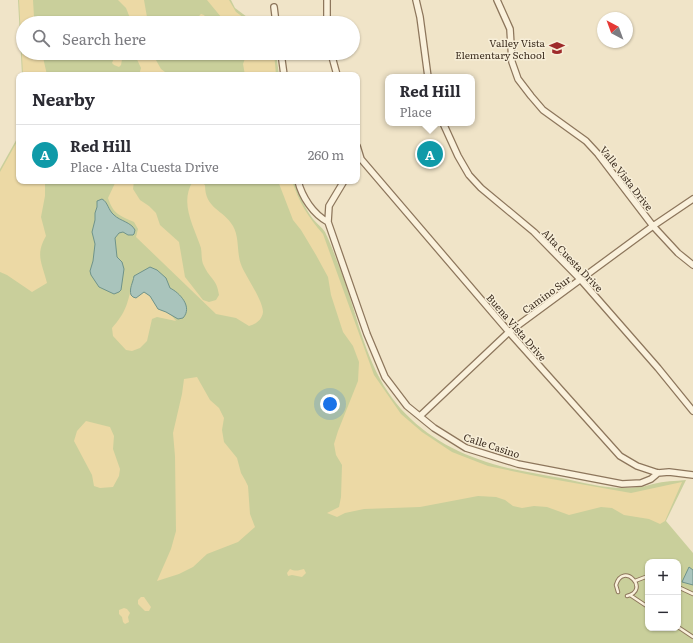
<!DOCTYPE html>
<meta charset="utf-8">
<style>
body{margin:0;font-family:Literata,serif;background:#f2f2f3;color:#2b2b33}
.controls{position:absolute;right:12px;bottom:12px;display:grid;overflow:hidden;border-radius:8px;box-shadow:0 1px 3px #0004}
.controls button{width:36px;height:36px;display:grid;place-items:center;padding:0;border:0;border-bottom:1px solid #e1e1e2;background:#fff;color:#2b2b33;font:20px sans-serif}
.compass{position:absolute;left:597px;top:12px;width:36px;height:36px;border-radius:50%;background:#fff;box-shadow:0 1px 3px #0004;rotate:319deg}
.you{position:absolute;left:330px;top:404px;width:14px;height:14px;margin:-10px;border:3px solid #fff;border-radius:50%;background:#1a73e8;box-shadow:0 0 0 6px #1a73e833}
.badge{display:grid;place-items:center;width:26px;height:26px;border-radius:50%;background:#d93025;color:#fff;font-size:13px;font-weight:700}
.pin{position:absolute;translate:-50% -50%;border:2px solid #fff;box-shadow:0 1px 4px #0006}
.popup{position:absolute;left:385px;top:74px;width:90px;height:52px;box-sizing:border-box;display:grid;place-content:center;border-radius:8px;background:#fff;filter:drop-shadow(0 1px 3px #0005);font-size:13px;white-space:nowrap;color:#7c7c81}
.popup b{font-size:15px;color:#2b2b33}
.popup::after{content:'';position:absolute;left:50%;top:100%;margin-left:-8px;border:8px solid transparent;border-top-color:#fff}
.list{margin:0;padding:0;list-style:none}
h2{display:flex;justify-content:space-between;align-items:center;height:52px;margin:0;padding:0 16px;font-size:17px}
h2 small{font-size:13px;font-weight:400;color:#7c7c81}
.list li{display:grid;grid-template-columns:26px 1fr auto;gap:12px;align-items:center;box-sizing:border-box;height:60px;padding:0 16px;border-top:1px solid #e1e1e2}
.list b{display:block;font-size:15px;white-space:nowrap}
.list p{margin:0;font-size:13px;white-space:nowrap;color:#7c7c81}
.list em{font-size:13px;font-style:normal;color:#7c7c81}
.icon{flex:none;width:22px;height:22px;fill:none;stroke:currentColor;stroke-width:2;stroke-linecap:round;stroke-linejoin:round}
.map{position:relative;flex:none;width:693px;height:643px;overflow:hidden}
.search{position:absolute;background:#fff;box-shadow:0 1px 3px #0004;left:16px;top:16px;width:344px;height:44px;display:flex;align-items:center;gap:10px;box-sizing:border-box;padding:0 14px;border-radius:22px;color:#7c7c81;font-size:15px}
.panel{position:absolute;background:#fff;box-shadow:0 1px 3px #0004;left:16px;top:72px;width:344px;height:112px;border-radius:8px}
.map>svg:first-child{display:block}
</style>
<div class="map">
<svg width="693" height="643" viewBox="0 0 693 643">
<rect width="100%" height="100%" fill="#f0e4c8"/>
<path fill="#c9cf9b" fill-rule="evenodd" d="M18,0H231L235,8L255,23H23V53H276L279,75H22Z
M19,135V181H294C298,194 305,208 313,219C316,223 322,227 325,232C331,244 336,259 341,271C356,311 364,356 388,392C408,423 443,447 478,459C504,469 533,473 561,478C585,483 613,491 638,487C643,487 648,485 653,484C664,481 675,481 686,480L666,521L693,553V643H0V169ZM648,562H678V628H648Z"/>
<path fill="#ecd9a5" d="M19,0H33L34,17L36,23H23V53H42L47,75H23Z
M118,0H144L148,23H132L126,8Z
M207,0H229L236,12L251,23H226Z
M201,14L204,15L206,18H213L216,23L200,22L198,17Z
M116,53L123,54L121,65L119,67L114,65L112,63Z
M134,53H152L161,69L169,75H139L141,68Z
M247,53H274L276,75H245L243,64Z
M19,138V181H45V196L41,217L46,236C35,255 42,263 47,283L32,292L7,275L0,272V172Z
M116,181H134L133,189L140,200L149,206L156,213L160,225L179,242L185,277L203,300L209,302L216,300L219,295C217,279 210,279 204,266C201,261 202,254 201,248C194,226 179,203 193,181L201,182L205,185C205,209 223,209 233,226C240,238 236,254 242,267C247,278 263,301 263,312C262,320 256,324 249,326L236,318L216,314L136,237L138,229L134,222C119,215 114,215 108,198Z
M278,181H292C299,202 308,217 323,234L374,375L401,414L422,432L452,452L488,466L546,478L631,493L682,482L665,521L660,524L649,519L624,515L612,508L601,507L569,515L547,507L534,506L522,508L513,506L505,500L496,497L478,496L420,507L364,509L345,513L337,517L327,513L339,507L341,497L342,465L336,455L334,444L338,431L358,381L359,362L353,346L343,332L331,295L328,277L316,255L301,230L293,220Z
M132,285L138,296L144,292L150,296L158,309L166,312L172,316L176,321L157,317L152,319L147,341L140,348L132,351L126,350L113,336L112,328C126,312 127,305 132,285Z
M197,377L210,400L219,408L224,418L222,430L224,442L237,458L241,473L245,480L248,486L250,514L255,527L238,542L207,554L193,567L179,574L157,581L171,549L176,531L175,456L173,433L182,394L184,379Z
M86,421L110,427L114,436L113,449L120,469L119,476L113,487L100,488L94,486L92,475L74,441L77,431Z
M290,569C296,572 299,570 304,569L306,573L302,577L292,575L288,576L287,573Z
M141,597H144L151,607L149,611H145L138,604V600Z
M124,608L127,609L130,613L128,617L129,622L125,624L123,622L122,617L119,614V610Z"/>
<path fill="#a9c4bc" stroke="#6f938a" d="M102,199C108,202 108,210 114,215C120,221 131,222 135,230L134,234L133,235H128L123,232L119,233L115,238L117,257L122,262L124,269L121,290L119,292L114,294L99,287L91,275L90,271L93,261L95,244L92,232L95,220V213L97,207V201Z
M150,267L157,270L166,278L170,288C180,293 193,307 183,318L178,319L166,312L158,309L150,296L144,292L136,298L133,297L131,295C129,288 133,283 134,276Z
M689,567L693,570V585L682,582Z"/>
<g fill="none" stroke-linecap="round" stroke-linejoin="round">
<g stroke="#8d765c" stroke-width="4.5">
<path id="lane" d="M635,581L648,576
M678,587L693,594
M618,592L616,585C623,561 651,590 627,596
M630,595L648,607
M678,627L693,637"/>
</g>
<g stroke="#8d765c" stroke-width="8">
<path id="street" d="M327,0V23
M416,0L420,17L428,77
M497,0L510,29L512,62L518,79L531,96L543,110L586,141L598,154L653,226L678,253L693,265
M274,7L276,23
M281,53L284,75
M331,53L337,75
M443,123L458,156L469,175L481,188L534,232L581,280L658,368L693,411
M357,146L361,159L509,332L620,456L637,466L658,473L669,472L693,475
M298,181C302,197 313,214 328,222
M344,181L329,206L328,222L367,334L385,377L407,406L434,428L466,448L518,464L622,484L641,483L651,479L658,473
M420,416L509,332L653,226L693,199"/>
</g>
<use href="#lane" stroke="#faf1dc" stroke-width="2.5"/>
<use href="#street" stroke="#faf1dc" stroke-width="5.5"/>
</g>
<defs>
<g id="school-bare" transform="scale(1.2)"><path d="M0-5L7-2L0 1L-7-2ZM-4 1L0 2.5L4 1V4Q0 6-4 4Z" fill="#9e2a2b" stroke="#f7eed8" stroke-width="2.5" paint-order="stroke"/></g>
</defs>
<g fill-rule="evenodd">
<use href="#school-bare" x="557" y="48"/>
</g>
<g text-anchor="middle" dominant-baseline="central" stroke-width="3" stroke-linejoin="round" paint-order="stroke">
<g font-size="10" fill="#3d2e20" stroke="#f7eed8" text-anchor="end">
<text x="545" y="42">Valley Vista<tspan x="545" dy="12">Elementary School</tspan></text>
</g>
<g font-size="10" fill="#3d2e20" stroke="#f7eed8">
<text transform="translate(627 178) rotate(52)">Valle Vista Drive</text>
<text transform="translate(573 260) rotate(46)">Alta Cuesta Drive</text>
<text transform="translate(546 294) rotate(-36)">Camino Sur</text>
<text transform="translate(517 327) rotate(49)">Buena Vista Drive</text>
<text transform="translate(492 445) rotate(18)">Calle Casino</text>
</g>
</g>
</svg>
<div class="controls">
<button>+</button>
<button>−</button>
</div>
<svg class="compass" viewBox="-18 -18 36 36"><path d="M0-13l5 13h-10z" fill="#e53935"/><path d="M0 13l5-13h-10z" fill="#7c7c81"/></svg>
<div class="you"></div>
<div class="pin badge" style="left:430px;top:154px;background:#0f9aa8">A</div>
<div class="popup"><b>Red Hill</b>Place</div>
<div class="search"><svg class="icon" aria-label="search" viewBox="0 0 24 24"><circle cx="10" cy="10" r="6"/><path d="M15 15l6 6"/></svg>Search here</div>
<section class="panel">
<h2>Nearby<small></small></h2>
<ul class="list">
<li><span class="badge" style="background:#0f9aa8">A</span><div><b>Red Hill</b><p>Place · Alta Cuesta Drive</p></div><em>260 m</em></li>
</ul>
</section>
</div>
